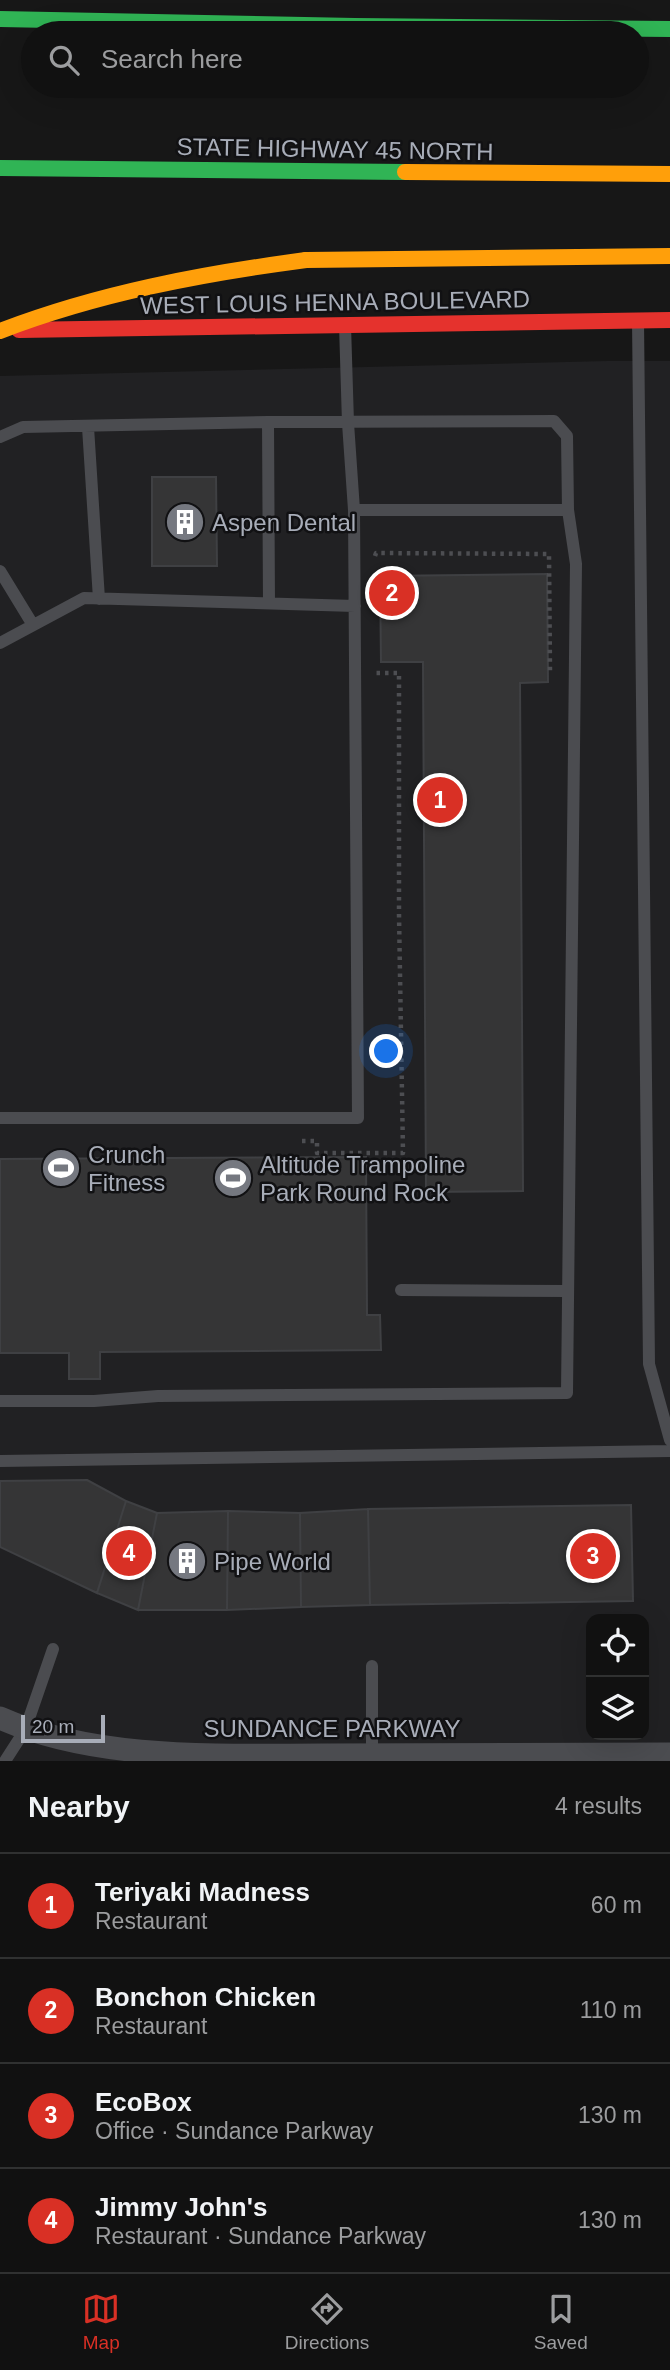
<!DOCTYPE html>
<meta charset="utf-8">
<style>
body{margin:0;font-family:Helvetica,sans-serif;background:#1e1f1f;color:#f1f3f6}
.controls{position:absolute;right:21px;bottom:21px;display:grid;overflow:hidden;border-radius:14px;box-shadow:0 7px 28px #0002}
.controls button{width:63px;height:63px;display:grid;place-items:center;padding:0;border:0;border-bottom:2px solid #303131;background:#111;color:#f1f3f6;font:35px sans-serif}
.scale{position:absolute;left:21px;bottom:18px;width:84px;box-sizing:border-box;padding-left:7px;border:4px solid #a8adb8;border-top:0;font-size:19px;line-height:24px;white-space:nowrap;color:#a8adb8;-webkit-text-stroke:5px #111113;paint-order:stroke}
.you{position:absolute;left:387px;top:1052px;width:24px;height:24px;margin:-18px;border:5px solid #fff;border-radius:50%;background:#1a73e8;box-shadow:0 0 0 10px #1a73e833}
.badge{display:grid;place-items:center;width:46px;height:46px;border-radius:50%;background:#d93025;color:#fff;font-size:23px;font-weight:700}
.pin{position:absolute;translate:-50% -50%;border:4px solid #fff;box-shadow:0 2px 7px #0006}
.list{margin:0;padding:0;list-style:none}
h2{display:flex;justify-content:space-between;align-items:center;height:91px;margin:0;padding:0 28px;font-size:30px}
h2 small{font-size:23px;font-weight:400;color:#9c9d9f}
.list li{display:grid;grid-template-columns:46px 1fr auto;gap:21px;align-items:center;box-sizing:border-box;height:105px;padding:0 28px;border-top:2px solid #303131}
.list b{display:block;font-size:26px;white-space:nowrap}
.list p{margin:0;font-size:23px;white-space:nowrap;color:#9c9d9f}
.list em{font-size:23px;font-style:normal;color:#9c9d9f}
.icon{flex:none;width:38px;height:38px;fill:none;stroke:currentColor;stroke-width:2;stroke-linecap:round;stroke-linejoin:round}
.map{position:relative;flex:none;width:670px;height:1761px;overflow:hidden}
.search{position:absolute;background:#111;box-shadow:0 7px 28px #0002;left:21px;right:21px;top:21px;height:77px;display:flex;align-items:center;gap:18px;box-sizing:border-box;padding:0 24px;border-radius:38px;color:#9c9d9f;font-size:26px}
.sheet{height:511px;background:#111}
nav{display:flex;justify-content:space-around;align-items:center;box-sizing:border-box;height:98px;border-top:2px solid #303131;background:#111;font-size:19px;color:#9c9d9f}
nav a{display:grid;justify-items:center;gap:4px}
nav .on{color:#d93025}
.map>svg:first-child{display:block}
</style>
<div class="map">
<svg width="670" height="1761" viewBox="0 0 670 1761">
<rect width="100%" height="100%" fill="#171717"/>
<path fill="#212123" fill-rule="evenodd" d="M607,361H670V1761H0V376ZM591,1619H644V1735H591Z"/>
<path fill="#353536" stroke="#3f4043" stroke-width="2" d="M152,477H216L217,566H152Z
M547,574L548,682L520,683L523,1191L426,1192L423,662H381L380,576Z
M366,1157L367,1315H380L381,1350L100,1352V1379H69V1353H0V1159Z
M87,1480L126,1501L97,1593L0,1547V1481Z
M126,1501L157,1513L138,1610L97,1593Z
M631,1505L633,1601L370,1605L368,1509Z
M368,1509L370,1605L301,1607L300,1513Z
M228,1511L227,1610H138L157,1513Z
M228,1511L300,1513L301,1607L227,1610Z"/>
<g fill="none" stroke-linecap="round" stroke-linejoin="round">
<path stroke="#4d4e52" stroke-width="4.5" stroke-dasharray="3.5 5" stroke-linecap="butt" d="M375,556L376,553L549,554L550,671
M302,1141H317V1153H403L399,914V673H374"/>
<path stroke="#4b4c50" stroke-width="12" d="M638,320L649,1364L670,1440
M268,422L269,603
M88,427L99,599
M0,437L23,427L268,422L554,421L567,436L568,510
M0,571L33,625
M0,643L84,598L355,606
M0,1118H358L354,510L348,423L345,325
M401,1290L568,1291
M0,1401H94L158,1396L567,1393L576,564L568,510H354
M0,1461L670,1451
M372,1666V1760
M5,1761L25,1730L53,1649"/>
<path stroke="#4b4c50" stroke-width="23" d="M0,1718C96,1761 220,1755 324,1755C440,1755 555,1754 670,1754"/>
<path stroke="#30b455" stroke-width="16" d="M0,19L355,26L670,29
M0,168L405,172"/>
<path stroke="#ff9f0a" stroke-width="16" d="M405,172L670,174
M306,260L670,256"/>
<path stroke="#e5322d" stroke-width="16" d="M19,330L670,320"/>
<path stroke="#ff9f0a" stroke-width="16" d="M0,331C99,293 201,274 306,260"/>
</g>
<defs>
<g id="building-disc" transform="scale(2.0125)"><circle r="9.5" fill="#757880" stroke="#111113"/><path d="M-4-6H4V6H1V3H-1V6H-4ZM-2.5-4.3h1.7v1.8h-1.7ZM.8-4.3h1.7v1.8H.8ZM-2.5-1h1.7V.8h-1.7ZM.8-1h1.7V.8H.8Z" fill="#fff"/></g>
<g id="stadium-disc" transform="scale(2.0125)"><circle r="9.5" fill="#757880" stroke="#111113"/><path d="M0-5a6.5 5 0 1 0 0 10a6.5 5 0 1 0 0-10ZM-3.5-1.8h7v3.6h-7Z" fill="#fff"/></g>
</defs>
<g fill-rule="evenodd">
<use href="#building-disc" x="185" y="522"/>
<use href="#stadium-disc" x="61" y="1168"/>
<use href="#stadium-disc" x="233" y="1178"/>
<use href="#building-disc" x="187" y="1561"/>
</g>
<g text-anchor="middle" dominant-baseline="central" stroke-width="5" stroke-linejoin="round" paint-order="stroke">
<g font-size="24" fill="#a8adb8" stroke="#111113">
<text transform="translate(335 149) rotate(1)">STATE HIGHWAY 45 NORTH</text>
<text transform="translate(335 302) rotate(-1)">WEST LOUIS HENNA BOULEVARD</text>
<text x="332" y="1728">SUNDANCE PARKWAY</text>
</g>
<g font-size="24" fill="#a8adb8" stroke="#111113" text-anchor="start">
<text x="212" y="522">Aspen Dental</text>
<text x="88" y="1154">Crunch<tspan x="88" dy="28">Fitness</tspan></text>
<text x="260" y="1164">Altitude Trampoline<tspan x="260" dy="28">Park Round Rock</tspan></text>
<text x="214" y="1561">Pipe World</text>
</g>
</g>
</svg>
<div class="controls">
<button><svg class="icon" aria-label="locate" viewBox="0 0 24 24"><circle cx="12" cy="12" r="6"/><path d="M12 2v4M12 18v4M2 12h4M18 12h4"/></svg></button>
<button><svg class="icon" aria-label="layers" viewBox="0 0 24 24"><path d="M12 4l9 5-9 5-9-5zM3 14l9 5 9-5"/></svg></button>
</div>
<div class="scale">20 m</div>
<div class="you"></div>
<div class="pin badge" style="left:440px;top:800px">1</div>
<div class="pin badge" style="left:392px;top:593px">2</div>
<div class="pin badge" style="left:593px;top:1556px">3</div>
<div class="pin badge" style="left:129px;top:1553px">4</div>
<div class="search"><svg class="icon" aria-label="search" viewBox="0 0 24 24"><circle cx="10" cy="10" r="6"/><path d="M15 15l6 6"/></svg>Search here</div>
</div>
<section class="sheet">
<h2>Nearby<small>4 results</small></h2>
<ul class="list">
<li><span class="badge">1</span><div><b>Teriyaki Madness</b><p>Restaurant</p></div><em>60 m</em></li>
<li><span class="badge">2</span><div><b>Bonchon Chicken</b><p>Restaurant</p></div><em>110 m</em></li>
<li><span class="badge">3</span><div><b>EcoBox</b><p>Office · Sundance Parkway</p></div><em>130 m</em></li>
<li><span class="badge">4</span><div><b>Jimmy John's</b><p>Restaurant · Sundance Parkway</p></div><em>130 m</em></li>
</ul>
</section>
<nav>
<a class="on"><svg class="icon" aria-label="map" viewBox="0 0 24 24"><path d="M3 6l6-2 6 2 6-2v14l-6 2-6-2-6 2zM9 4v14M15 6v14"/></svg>Map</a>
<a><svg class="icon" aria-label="directions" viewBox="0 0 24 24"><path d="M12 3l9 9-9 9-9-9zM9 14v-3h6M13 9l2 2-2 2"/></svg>Directions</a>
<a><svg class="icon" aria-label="saved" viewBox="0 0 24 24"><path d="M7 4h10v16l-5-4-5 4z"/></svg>Saved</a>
</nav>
